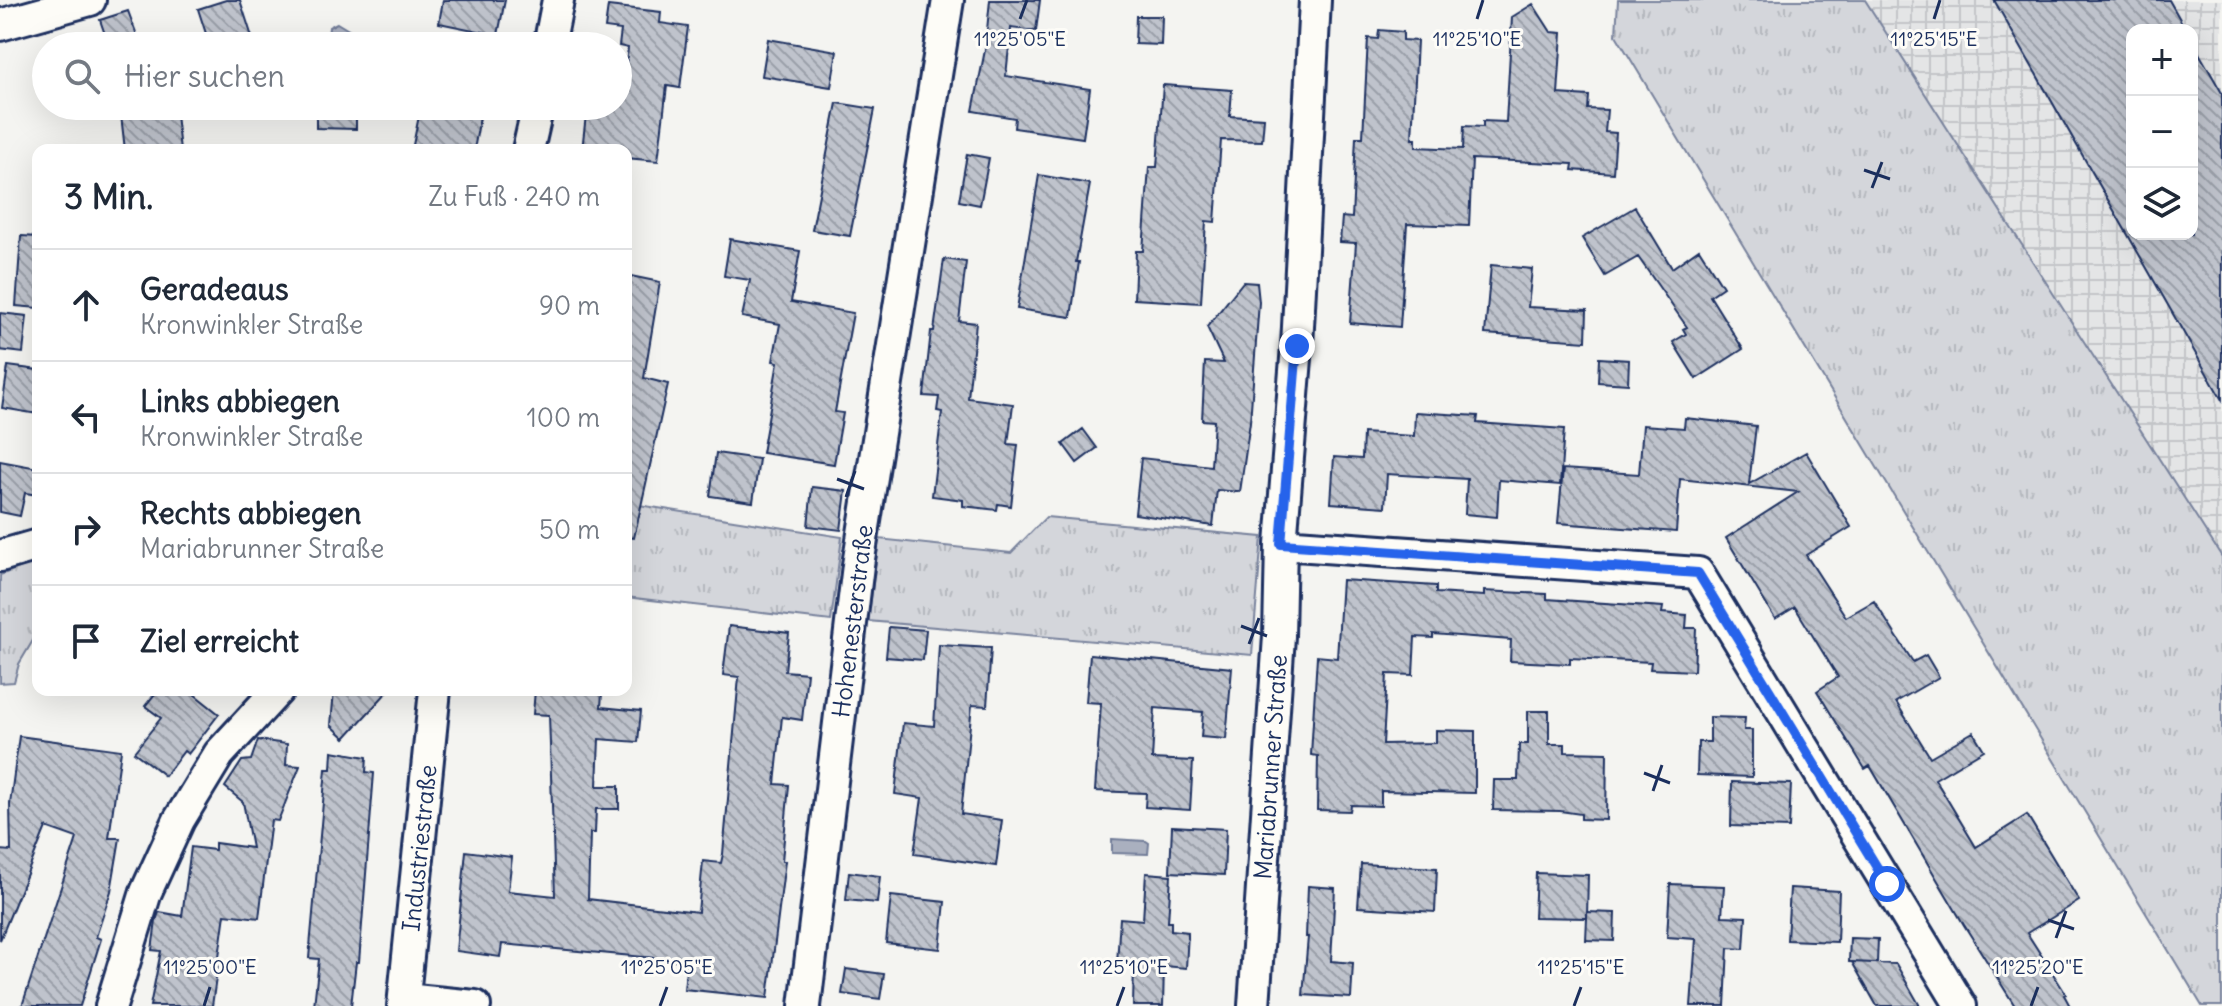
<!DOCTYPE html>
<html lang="de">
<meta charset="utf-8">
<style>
body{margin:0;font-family:Delius,sans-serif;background:#f6f6f7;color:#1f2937}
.controls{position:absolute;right:24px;top:24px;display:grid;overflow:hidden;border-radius:16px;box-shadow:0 8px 32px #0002}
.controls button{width:72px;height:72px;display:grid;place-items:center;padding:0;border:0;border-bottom:2px solid #e0e1e3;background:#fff;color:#1f2937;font:40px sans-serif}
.stop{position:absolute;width:24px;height:24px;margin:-18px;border:6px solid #2563eb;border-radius:50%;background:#fff}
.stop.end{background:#2563eb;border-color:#fff;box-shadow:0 2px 8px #0008}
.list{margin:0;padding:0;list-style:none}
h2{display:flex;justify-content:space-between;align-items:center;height:104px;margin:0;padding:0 32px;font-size:34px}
h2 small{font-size:26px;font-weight:400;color:#747a83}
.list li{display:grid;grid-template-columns:52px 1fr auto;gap:24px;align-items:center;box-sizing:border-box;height:112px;padding:0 32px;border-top:2px solid #e0e1e3}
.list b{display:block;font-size:30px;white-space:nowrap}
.list p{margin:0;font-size:26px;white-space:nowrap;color:#747a83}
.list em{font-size:26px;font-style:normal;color:#747a83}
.icon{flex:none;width:44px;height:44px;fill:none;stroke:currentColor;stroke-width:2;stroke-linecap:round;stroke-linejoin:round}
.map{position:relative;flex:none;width:2222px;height:1006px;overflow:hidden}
.search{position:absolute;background:#fff;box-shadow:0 8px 32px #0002;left:32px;top:32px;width:600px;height:88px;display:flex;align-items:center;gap:20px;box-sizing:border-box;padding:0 28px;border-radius:44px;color:#747a83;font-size:30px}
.panel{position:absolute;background:#fff;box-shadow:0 8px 32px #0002;left:32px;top:144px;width:600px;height:552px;border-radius:16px}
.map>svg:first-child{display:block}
</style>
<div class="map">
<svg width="2222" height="1006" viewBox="0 0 2222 1006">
<defs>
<pattern id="industrial-grid" width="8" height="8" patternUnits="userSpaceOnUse" patternTransform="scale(2)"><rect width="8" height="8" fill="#e4e5e6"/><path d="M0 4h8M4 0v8" fill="none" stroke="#c3c5c8"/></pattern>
<pattern id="grass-tufts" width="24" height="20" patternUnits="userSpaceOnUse" patternTransform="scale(2)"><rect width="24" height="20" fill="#d4d6db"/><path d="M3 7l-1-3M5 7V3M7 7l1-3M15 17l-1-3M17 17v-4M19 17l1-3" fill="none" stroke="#b5b8be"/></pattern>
<pattern id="building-back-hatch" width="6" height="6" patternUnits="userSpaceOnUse" patternTransform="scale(2)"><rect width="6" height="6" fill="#bfc3cc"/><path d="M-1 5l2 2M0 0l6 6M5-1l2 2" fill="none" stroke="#9a9fa9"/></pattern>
</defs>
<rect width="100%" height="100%" fill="#f4f4f1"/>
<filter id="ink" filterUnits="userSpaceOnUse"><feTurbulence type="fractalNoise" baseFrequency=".0125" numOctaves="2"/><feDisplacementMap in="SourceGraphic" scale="16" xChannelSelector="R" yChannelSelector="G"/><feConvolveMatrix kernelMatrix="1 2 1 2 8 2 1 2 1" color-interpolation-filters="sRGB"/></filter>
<g filter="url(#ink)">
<path fill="url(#industrial-grid)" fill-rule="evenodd" d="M1865,0H2222V557ZM2132,30H2192V234H2132Z"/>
<path fill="url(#grass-tufts)" stroke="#78829c" stroke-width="2" d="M1618,0H1865L2222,557V1006H2202L1616,35Z
M626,503L842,537L831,621L626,597Z
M1046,517L1262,537L1252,655L868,621L879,539L1011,553Z
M38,561V632L19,664L14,682L0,683V575Z"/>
<path fill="#aab0bf" stroke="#717c98" stroke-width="2" d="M337,23L352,32L354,46H327L329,27Z
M1112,839L1146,841L1149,843L1148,854L1112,853Z"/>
<path fill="url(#building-back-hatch)" stroke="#1b2f5e" stroke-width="2" d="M226,0H240L252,37L222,46H210L198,9Z
M443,0H505L498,35L439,23Z
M990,0H1040L1036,31L1011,28L1006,76L1090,89L1083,138L1014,128L1015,118L973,111L985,50Z
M1994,0H2169L2186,30H2132V234H2192V41L2222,93V400Z
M1533,4L1551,32L1562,33L1558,94L1589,96L1588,109L1607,110L1605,132L1616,133L1613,173L1572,170L1573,164L1472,159L1469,226L1407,224L1400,327L1350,323L1356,243L1340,242L1342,217L1352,218L1356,137H1363L1368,38L1378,39L1379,30L1403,32V40L1417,41L1412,139H1416V147L1463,149L1464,126L1483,127V121L1506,122L1512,17Z
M608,6L661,12L660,23L688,27L680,88L667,86L658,161L626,158V150H582L587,106H618V102L621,103L628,48L619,46L621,30L605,28Z
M128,11L141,46H109L100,20Z
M1136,16H1162L1161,45L1135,44Z
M768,39L837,51L831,87L762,76Z
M1163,85L1232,90L1230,116L1264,118L1262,141L1221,140L1215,222L1206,221L1201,303L1134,299L1136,251H1143L1149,167H1157Z
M837,103L875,109L850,236L812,230Z
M120,106H175L180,150H125Z
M316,106H356V129L316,128Z
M421,106H482L474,150H412Z
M967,154L989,158L980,205L959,201Z
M1039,175L1090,184L1076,262H1079L1071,317L1017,309Z
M1635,207L1672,268L1699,249L1723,287L1710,296L1743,349L1696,379L1673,342L1686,334L1683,329L1687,327L1638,257L1605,276L1582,238Z
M21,236L38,237V308L16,306Z
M730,239L800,251L791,302L853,313L835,412L843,413L834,464L762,453L778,362L773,361L780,324L742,317L750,280L724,276Z
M944,259L966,262L959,321L976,323L968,398L1013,404L1008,444L1018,445L1011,506L998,504L997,510L963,506V500L932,496L942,412L937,411L939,397L924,396L931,331H934Z
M1491,265L1532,269L1528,307L1587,310L1586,341L1485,334Z
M626,275L660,282L644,378L668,384L634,538L626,537Z
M1243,282L1257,283L1259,302L1250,422L1240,492L1217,490L1213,526L1135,514L1141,458L1211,466L1214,421L1202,420L1205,362L1224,363L1207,327Z
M0,313L27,316L23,353L0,350Z
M1599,358L1629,360L1628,384L1598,382Z
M8,366L38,370V414L2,408Z
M1415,412L1478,416L1477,423L1564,429L1560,485L1499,480L1497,517L1465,514L1467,479L1387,474L1385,507L1331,503L1334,457L1362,459L1363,433L1414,436Z
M1685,418L1756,426L1749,484L1806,452L1851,527L1806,555L1846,617L1874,601L1913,662L1926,655L1939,677L1896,702L1930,757L1973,732L1984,750L1935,779L1976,847L2027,815L2079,901L2027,933L2066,994L2064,995L2070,1006H2015L1964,925L1870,766L1865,769L1817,691L1838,677L1795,607L1775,619L1726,538L1798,492L1680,479L1676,532L1558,523L1563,469L1639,474L1643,425L1684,428Z
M1083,429L1097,448L1077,463L1063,444Z
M716,453L759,459L753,502L710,496Z
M0,461L38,468V495L25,493L20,516L0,512Z
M812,487L846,491L841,530L808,526Z
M1342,580L1436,586V593L1484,596V591L1547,594V599L1663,607L1662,613L1687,615L1686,628H1696L1694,671L1650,669L1651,662L1570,658V664L1510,661L1511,640L1433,634V638L1415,637L1413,675L1387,674L1383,744L1436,743V730L1475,731V793L1381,791V806L1351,805L1350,811L1317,810L1318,756L1311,755L1317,656L1337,658Z
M729,626L789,633L785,671L807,673L802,720L782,717L775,784L789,785L782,861H785L768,998L684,989L687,961L502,944L500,957L456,951L466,851L512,857L508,891L555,896L549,715L533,714L535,690L602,693L601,707L641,711L638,742L599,739L597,786H619V809H596L595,833H590L588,899L698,912L703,861L721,863L723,854L739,677L723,675Z
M889,627L926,630L923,660L886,657Z
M939,645L991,648L987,706L972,705L961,814L1002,820L996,866L914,854L922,798L895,794L903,723L934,726Z
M1090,654L1232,668L1226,739L1201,737L1203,712L1155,708L1152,759L1193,761L1190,810L1145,807L1146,793L1095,791L1101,703L1086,702Z
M158,690H189L219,714L188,754L184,751L165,776L134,752L161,718L145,706Z
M334,690H389L345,738L331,725Z
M1528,711H1549V744H1565V752L1607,753L1606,820L1581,819V814L1560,811L1493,810L1494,780H1518L1519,744H1528Z
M1710,717L1745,718L1744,730H1752V777L1697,775L1698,742H1710Z
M19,736L121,750L109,838H120L117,856L111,891L96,937L101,939L80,1006H22L77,838L46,827L0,940V850L11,851L10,804Z
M258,740L287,744L286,765L300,766L278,821L271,820L259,918L225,914L212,1006H150L161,951L152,950L156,921L159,912L182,916L191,847L215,850V843L252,848L243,802L225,787L242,761L251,760Z
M332,751L367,757L366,772L374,773L359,962H356L351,1006H314L319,959L309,958L326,769H331Z
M1732,782L1791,784L1789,828L1731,826Z
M1172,826L1226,829L1224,875L1170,872Z
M1361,864L1437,868L1435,912L1358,907Z
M849,872L880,876L877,903L846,900Z
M1146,873L1171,875L1168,922H1171V930L1188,932L1186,968L1164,966L1163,1006H1133L1134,964L1117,963L1120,918L1143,920Z
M1536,873L1588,875L1587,917V912L1615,913L1614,941L1586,940L1587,918L1534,917Z
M1670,884L1724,886L1722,916L1746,917L1744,949L1728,948L1725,1006H1691L1696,939L1667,937Z
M1308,886L1335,888L1331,961L1353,963L1351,998L1303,995L1308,937H1306Z
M1790,888L1839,891L1837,942L1787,940Z
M891,896L945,902L940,949L886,943Z
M1850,938L1878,939L1877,963L1849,962Z
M1852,962L1896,964L1920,1006H1877Z
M846,969L884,974L880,999L842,994Z"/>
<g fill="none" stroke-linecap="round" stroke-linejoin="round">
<g stroke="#1b2f5e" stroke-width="36">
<path id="minor" d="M0,25L90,0
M549,46L558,0
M528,150L538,106
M1281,544L1698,573L1961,1006
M0,556L38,545
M404,999L475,1006
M111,1006L146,892L179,820L219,754L278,690
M403,1006L435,690
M805,1006L858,565L948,0
M1254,1006L1279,636L1281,544L1297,346L1315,0"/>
</g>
<use href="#minor" stroke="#fdfcf7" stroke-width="30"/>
</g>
</g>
<g fill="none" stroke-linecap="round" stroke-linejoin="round" filter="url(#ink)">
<path stroke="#2563eb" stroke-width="10" d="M1297,346L1281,544L1698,573L1887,884"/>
</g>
<path fill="none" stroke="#1b2f5e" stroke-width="3" d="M1020,19L1027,0M1477,19L1483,0M1934,19L1940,0M1864,170L1890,179M1872,188L1882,162M837,479L864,489M846,497L855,471M1241,626L1267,636M1249,644L1259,618M1644,773L1670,783M1653,791L1662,765M2048,920L2074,929M2056,938L2066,911M204,1006L210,987M660,1006L667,987M1117,1006L1124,987M1574,1006L1581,987M2031,1006L2038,987"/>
<g text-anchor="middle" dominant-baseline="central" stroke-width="6" stroke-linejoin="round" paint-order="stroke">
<g font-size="24" fill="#1b2f5e" stroke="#fdfcf7">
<text transform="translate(852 621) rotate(-83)">Hohenesterstraße</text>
<text transform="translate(1270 767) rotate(-86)">Mariabrunner Straße</text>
<text transform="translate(419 848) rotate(-84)">Industriestraße</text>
</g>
</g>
<g font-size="20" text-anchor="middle" fill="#1b2f5e" stroke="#fdfcf7" stroke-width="6" stroke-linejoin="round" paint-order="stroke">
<text x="1020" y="46">11°25'05"E</text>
<text x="1477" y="46">11°25'10"E</text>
<text x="1934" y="46">11°25'15"E</text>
<text x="210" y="974">11°25'00"E</text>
<text x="667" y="974">11°25'05"E</text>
<text x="1124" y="974">11°25'10"E</text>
<text x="1581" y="974">11°25'15"E</text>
<text x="2038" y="974">11°25'20"E</text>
</g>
</svg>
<div class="controls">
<button>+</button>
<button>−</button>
<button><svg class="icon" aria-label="layers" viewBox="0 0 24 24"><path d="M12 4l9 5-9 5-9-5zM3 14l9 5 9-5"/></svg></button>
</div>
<div class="stop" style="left:1887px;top:884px"></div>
<div class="stop end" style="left:1297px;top:346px"></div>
<div class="search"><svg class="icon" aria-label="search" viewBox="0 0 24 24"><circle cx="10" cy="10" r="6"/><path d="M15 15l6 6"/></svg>Hier suchen</div>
<section class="panel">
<h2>3 Min.<small>Zu Fuß · 240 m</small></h2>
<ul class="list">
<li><svg class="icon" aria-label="ahead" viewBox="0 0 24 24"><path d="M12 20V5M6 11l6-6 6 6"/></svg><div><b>Geradeaus</b><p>Kronwinkler Straße</p></div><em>90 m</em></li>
<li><svg class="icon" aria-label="left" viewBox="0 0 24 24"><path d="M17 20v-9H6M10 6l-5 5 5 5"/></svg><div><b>Links abbiegen</b><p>Kronwinkler Straße</p></div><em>100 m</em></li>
<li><svg class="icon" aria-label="right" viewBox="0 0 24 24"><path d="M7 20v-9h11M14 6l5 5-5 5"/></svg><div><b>Rechts abbiegen</b><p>Mariabrunner Straße</p></div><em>50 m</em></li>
<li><svg class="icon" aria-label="arrive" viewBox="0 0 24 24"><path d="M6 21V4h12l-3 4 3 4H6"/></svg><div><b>Ziel erreicht</b></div></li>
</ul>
</section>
</div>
